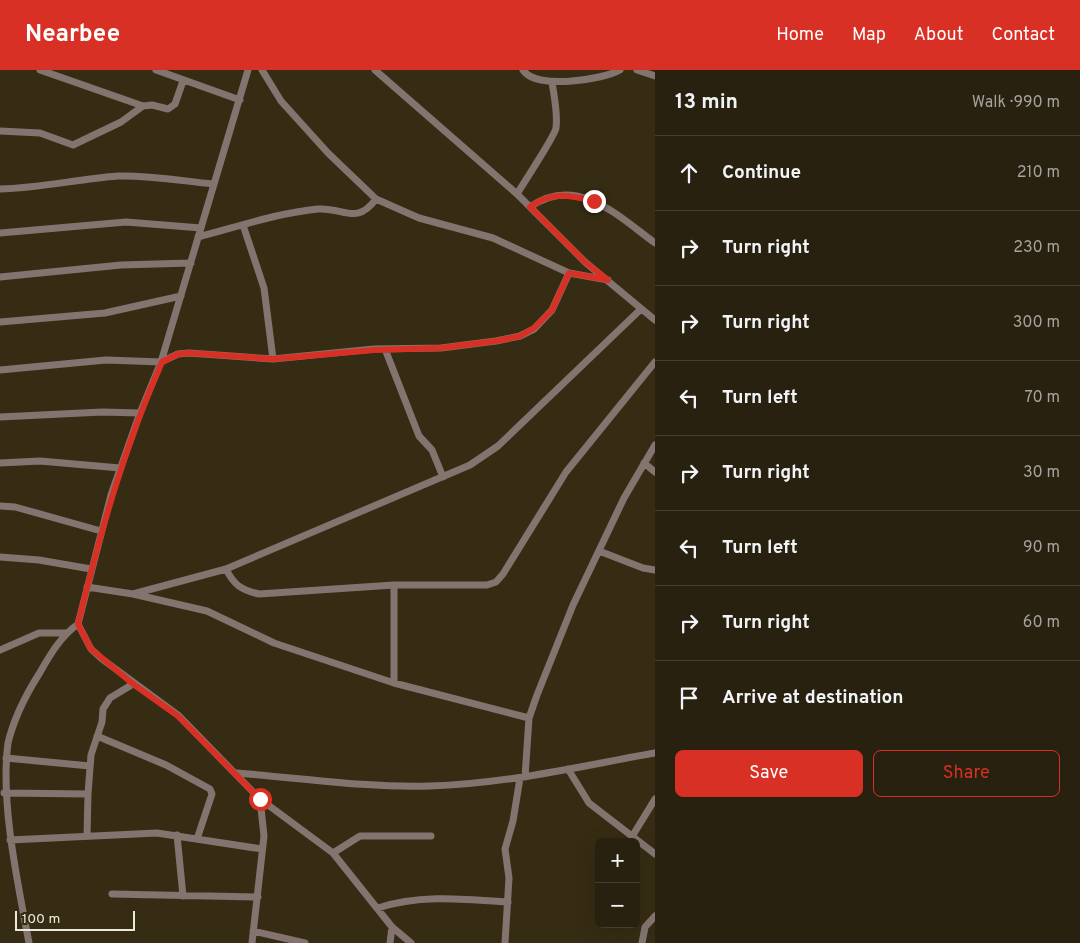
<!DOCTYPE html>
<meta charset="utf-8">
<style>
body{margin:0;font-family:Overpass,sans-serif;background:#302918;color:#f1f3f6}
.controls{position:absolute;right:15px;bottom:15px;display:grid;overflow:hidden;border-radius:8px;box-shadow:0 5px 20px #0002}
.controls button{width:45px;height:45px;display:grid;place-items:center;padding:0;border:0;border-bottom:1px solid #443e2f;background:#28210f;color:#f1f3f6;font:25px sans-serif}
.scale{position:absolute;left:15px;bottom:12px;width:120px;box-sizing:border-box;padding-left:5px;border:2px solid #eee8d9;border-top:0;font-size:14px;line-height:18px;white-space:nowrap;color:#eee8d9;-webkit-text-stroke:4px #362c14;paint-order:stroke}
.stop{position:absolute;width:15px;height:15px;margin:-11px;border:4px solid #d93025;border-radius:50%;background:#fff}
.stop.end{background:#d93025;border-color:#fff;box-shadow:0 1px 5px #0008}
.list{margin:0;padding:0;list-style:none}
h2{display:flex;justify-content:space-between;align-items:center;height:65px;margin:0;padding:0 20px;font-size:21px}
h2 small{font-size:16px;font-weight:400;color:#a5a39e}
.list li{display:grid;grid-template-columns:32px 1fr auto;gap:15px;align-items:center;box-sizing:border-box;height:75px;padding:0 20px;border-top:1px solid #443e2f}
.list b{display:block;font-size:19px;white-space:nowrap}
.list em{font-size:16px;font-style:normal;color:#a5a39e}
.actions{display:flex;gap:10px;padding:15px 20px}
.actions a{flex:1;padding:11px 0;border:1px solid #d93025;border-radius:8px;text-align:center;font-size:18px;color:#d93025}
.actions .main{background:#d93025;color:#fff}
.icon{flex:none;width:28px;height:28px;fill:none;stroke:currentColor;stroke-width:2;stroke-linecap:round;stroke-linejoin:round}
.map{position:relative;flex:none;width:655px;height:873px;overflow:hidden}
header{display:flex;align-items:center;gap:30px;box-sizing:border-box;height:70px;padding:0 25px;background:#d93025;color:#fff}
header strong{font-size:24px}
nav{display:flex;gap:28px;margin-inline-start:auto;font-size:18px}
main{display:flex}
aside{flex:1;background:#28210f}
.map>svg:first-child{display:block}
</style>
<header>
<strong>Nearbee</strong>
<nav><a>Home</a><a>Map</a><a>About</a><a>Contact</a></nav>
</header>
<main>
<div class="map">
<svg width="655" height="873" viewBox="0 0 655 873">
<rect width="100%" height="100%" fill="#362c14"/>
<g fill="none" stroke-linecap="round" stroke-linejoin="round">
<path stroke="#83746f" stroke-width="7" d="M40,0L143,36L152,35L168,39L175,34L183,11
M156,0L240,30
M248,0L161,292L140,343L111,425L78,554L91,579L102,589L178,645L260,729L333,783L392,857L411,873
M262,0L281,31L328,83L376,129L419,148L493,168L569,203L608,210
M375,0L517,124L585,192L655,250
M523,0C536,20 602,10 620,0
M637,0L655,6
M0,61L40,63L73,75L121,52L143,36
M0,119C40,118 78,109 118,106C149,105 182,111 213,114
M517,124C524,112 555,66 556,58C558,43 554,26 552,12
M530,137C577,104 618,146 655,173
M243,155L264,218L273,289
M0,163L126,152L201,158
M198,167C237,157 277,143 318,139C344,137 356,156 376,129
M0,207L121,195L191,193
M0,252L105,243L181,226
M385,279L419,366L432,380L443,407
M0,300L106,290L161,292L178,284L189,283L273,289L374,279L441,278L496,271L520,266L534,259L552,240L569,203
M0,347L102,342L140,343
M0,393L40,391L120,398
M644,393L655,402
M0,436L15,437L101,461
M599,481L643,498L655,500
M0,487L39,490L91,499
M226,499C234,515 241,520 259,524L394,515H487L496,512L503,504L566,402L655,292
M394,515V613
M87,517L133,524L207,541L274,573L394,613L529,648
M133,524L226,499L470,395L498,376L641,239
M0,580L39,563H66
M97,666L166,695L210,719L212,724L197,769
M6,688L90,696
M568,699L589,733L655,784
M237,703C301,708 366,718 430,716C506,714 581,696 655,683
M525,707L529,648L537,625L573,535L624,428L655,375
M4,723L88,724L87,766
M88,724L91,685L102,652L103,639L110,628L133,614
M177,765L183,826
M633,765L655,729
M10,770L157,763L262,779
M333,783L360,766H431
M112,824L258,827
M378,838C419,824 465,829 508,832
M253,861L305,873
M29,873C18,814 0,732 8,673C14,648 25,626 39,604C50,585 60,567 78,554
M252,873L264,766L260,729
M390,873L392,857
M505,873L509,808L505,779L513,751L520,708
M642,873L645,857L655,846"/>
</g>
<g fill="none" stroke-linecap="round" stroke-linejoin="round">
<path stroke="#d93025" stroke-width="6" d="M260,729L178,646L133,614L91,579L78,554C100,464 124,377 162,292L178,284L189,283L273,289L374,280L441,278L496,271L520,266L534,258L552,240L569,203L608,210L585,192L530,137C552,121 569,125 594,131"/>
</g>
</svg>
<div class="controls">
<button>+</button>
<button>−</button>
</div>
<div class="scale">100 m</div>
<div class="stop" style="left:260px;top:729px"></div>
<div class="stop end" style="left:594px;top:131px"></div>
</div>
<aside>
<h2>13 min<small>Walk · 990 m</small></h2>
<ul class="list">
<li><svg class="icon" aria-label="ahead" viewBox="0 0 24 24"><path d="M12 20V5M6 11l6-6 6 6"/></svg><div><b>Continue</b></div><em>210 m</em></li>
<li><svg class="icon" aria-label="right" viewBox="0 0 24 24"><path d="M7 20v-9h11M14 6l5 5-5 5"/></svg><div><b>Turn right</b></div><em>230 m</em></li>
<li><svg class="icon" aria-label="right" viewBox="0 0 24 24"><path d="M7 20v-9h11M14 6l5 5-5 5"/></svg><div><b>Turn right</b></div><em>300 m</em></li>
<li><svg class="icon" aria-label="left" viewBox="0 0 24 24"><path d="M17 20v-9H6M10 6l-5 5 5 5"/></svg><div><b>Turn left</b></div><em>70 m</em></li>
<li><svg class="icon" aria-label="right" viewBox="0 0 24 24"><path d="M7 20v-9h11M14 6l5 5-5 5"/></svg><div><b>Turn right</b></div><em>30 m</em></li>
<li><svg class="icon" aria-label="left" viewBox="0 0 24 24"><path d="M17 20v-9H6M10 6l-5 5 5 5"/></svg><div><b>Turn left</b></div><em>90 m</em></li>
<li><svg class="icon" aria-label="right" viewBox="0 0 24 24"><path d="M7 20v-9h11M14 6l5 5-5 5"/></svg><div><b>Turn right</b></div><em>60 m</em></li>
<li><svg class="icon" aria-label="arrive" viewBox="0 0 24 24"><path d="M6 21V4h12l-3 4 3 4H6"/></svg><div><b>Arrive at destination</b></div></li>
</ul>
<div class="actions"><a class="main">Save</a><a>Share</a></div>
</aside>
</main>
